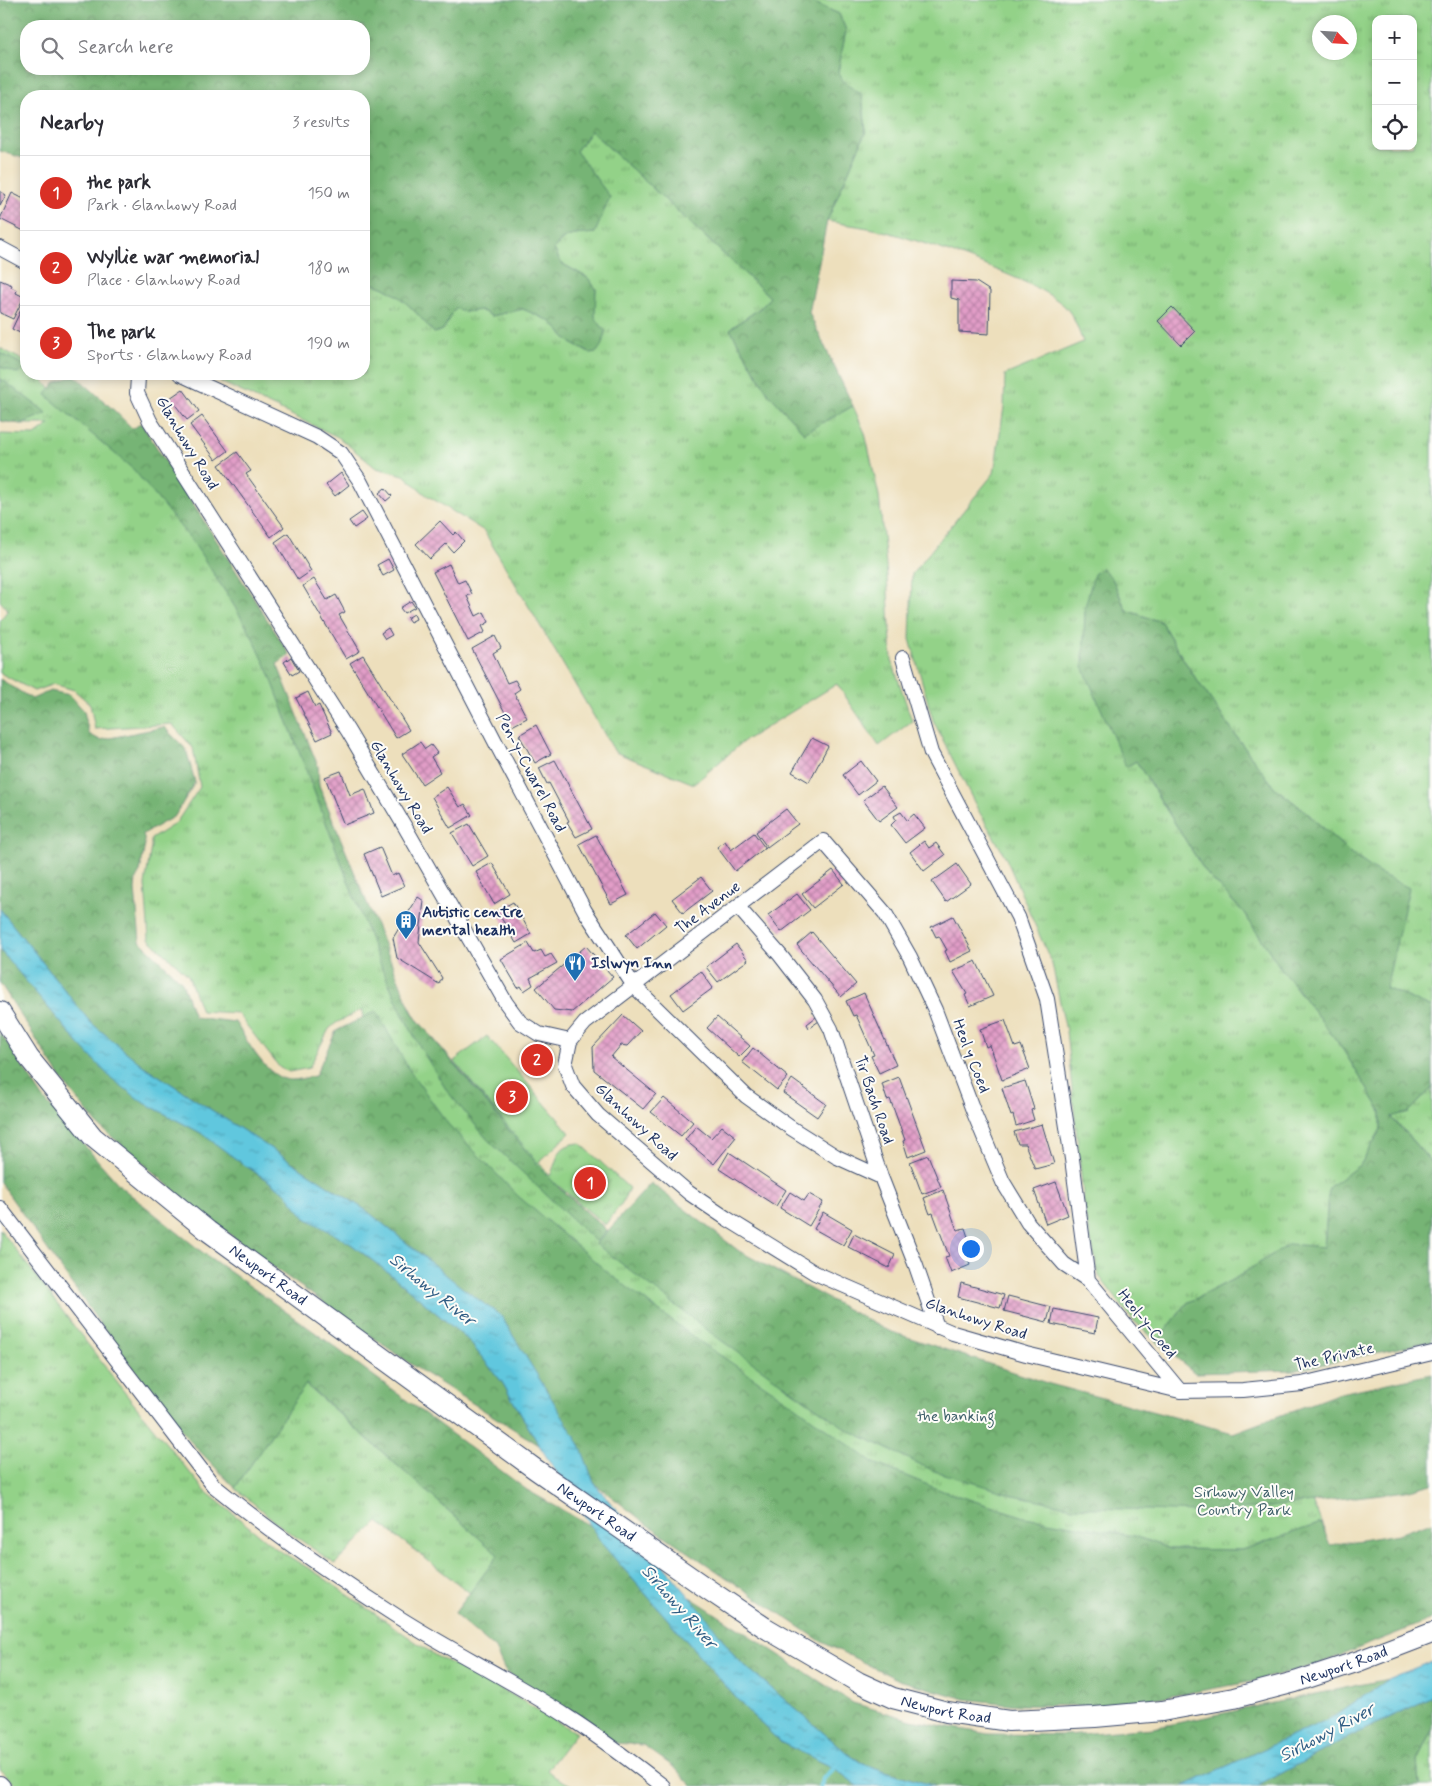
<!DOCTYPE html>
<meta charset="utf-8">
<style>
body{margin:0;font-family:Mynerve,sans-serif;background:#f7f7f7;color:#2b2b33}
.controls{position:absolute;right:15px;top:15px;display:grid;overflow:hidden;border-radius:10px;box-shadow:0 2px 8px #0003}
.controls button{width:45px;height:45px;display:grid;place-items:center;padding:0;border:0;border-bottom:1px solid #e1e1e2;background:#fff;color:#2b2b33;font:25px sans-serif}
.compass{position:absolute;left:1312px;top:15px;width:45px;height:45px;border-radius:50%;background:#fff;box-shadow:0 2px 8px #0003;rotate:115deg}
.you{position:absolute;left:970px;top:1248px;width:18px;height:18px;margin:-12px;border:4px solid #fff;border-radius:50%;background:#1a73e8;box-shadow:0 0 0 8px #1a73e833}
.badge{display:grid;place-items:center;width:32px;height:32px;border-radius:50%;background:#d93025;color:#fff;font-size:16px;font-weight:700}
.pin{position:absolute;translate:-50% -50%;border:2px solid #fff;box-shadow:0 1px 5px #0006}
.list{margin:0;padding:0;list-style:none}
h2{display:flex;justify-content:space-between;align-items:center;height:65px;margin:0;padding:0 20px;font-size:21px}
h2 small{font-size:16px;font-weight:400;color:#7c7c81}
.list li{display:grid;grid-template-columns:32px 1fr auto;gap:15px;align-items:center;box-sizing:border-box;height:75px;padding:0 20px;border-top:1px solid #e1e1e2}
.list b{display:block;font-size:19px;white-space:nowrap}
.list p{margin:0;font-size:16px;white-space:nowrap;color:#7c7c81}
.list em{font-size:16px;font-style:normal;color:#7c7c81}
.icon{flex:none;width:28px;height:28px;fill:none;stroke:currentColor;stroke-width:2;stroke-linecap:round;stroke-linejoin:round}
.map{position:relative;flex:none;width:1432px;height:1786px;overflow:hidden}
.search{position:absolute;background:#fff;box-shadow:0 2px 8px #0003;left:20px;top:20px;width:350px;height:55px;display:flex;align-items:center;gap:12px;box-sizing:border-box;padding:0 18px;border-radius:20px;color:#7c7c81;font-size:19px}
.panel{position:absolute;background:#fff;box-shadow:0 2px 8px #0003;left:20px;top:90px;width:350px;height:290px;border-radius:20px}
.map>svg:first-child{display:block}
</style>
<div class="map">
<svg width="1432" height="1786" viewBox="0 0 1432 1786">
<defs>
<pattern id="grass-tufts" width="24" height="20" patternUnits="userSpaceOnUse" patternTransform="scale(1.25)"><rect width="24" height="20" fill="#93d288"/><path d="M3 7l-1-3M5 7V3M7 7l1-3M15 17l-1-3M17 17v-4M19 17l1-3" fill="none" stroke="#77ab72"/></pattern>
<pattern id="forest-crowns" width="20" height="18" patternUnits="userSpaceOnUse" patternTransform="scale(1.25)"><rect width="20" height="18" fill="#76b474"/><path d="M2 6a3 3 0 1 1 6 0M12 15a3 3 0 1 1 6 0" fill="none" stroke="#609362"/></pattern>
<pattern id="water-ripples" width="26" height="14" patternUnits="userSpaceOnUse" patternTransform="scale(1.25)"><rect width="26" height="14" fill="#61c7de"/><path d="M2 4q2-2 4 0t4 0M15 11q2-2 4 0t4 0" fill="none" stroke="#4fa2b7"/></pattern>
<pattern id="building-cross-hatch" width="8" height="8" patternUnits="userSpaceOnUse" patternTransform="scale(1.25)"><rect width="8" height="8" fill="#e29dc7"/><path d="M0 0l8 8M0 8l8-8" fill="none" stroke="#b680a5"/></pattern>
</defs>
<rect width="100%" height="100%" fill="#fdfcf7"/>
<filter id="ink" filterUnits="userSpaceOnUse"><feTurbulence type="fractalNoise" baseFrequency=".02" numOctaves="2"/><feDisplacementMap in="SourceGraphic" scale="10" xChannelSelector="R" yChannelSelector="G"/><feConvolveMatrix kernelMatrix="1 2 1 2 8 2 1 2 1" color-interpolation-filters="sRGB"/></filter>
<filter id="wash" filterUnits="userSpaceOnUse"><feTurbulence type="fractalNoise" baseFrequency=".0096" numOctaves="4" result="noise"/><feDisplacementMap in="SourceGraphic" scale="20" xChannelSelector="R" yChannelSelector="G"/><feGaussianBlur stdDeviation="1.12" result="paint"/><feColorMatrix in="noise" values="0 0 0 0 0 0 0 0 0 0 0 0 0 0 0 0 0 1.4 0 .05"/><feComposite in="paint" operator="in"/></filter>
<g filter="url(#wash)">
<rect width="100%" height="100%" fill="#eddfbc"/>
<path fill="url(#grass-tufts)" stroke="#578073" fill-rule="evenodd" d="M808,0H1432V1008L1385,988L1377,872L1349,852L1304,810L1275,788L1238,739L1190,670L1161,622L1126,610L1112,578L1126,767L1136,761L1206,873L1244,913L1280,967L1340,1045L1381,1111V1129L1361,1164L1329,1188L1324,1247L1234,1279L1187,1303L1157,1342L1132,1319L1099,1276L1085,1214L1066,1031L1052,964L1005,856L977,808L933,720L910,639L912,574L994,473L1004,407L1005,375L1083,342C1079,332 1075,319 1068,310C1048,283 923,242 887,232C868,227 847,225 827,221L866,131L862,95L843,82L838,72L846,30L839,14ZM1376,19H1413V146H1376ZM1320,22H1350V52H1320Z
M591,131L770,297L763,306L730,329L768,393L804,433L853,406L865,433L879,496L887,575L892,661L912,721L879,746L837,684L744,741L694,784L615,752L484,531L425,494L404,475L376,468L338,437L221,382L214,374H364V282C394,285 416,312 434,333L443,330L455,307L464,312L480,310L492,316L523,309L550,321L571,343L589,353L596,289L588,278L561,263L554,249C564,233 578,235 595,233L576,151Z
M0,348L26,362V374H38L71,413L144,439L223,588L269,660L357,880L403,994L416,1018L550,1176C559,1158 555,1145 580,1143L629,1188L622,1203L605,1225L555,1183L559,1188L607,1230L736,1328L1311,1496L1324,1530L1242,1550L1170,1549L894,1496L596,1276L361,1043L363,1009L336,1023L329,1029L309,1068L289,1072L280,1068L237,1013L201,1011L188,975L149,939L145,885L151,847V839L176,823L200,787L193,748L172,724L95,729L90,704L74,690L54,684L34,691L0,673V620L8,610L0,601V434L35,435L50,424H21L0,421Z
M1432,1088V1163L1391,1116L1409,1112Z
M0,1229L125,1393L204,1490L275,1548L318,1574L436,1656L509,1693L576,1733L547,1770L555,1777L573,1786H18L0,1770Z
M305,1384L499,1555L470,1593L378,1522L335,1564L282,1527L235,1488Z
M1432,1730V1786H1419L1417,1760Z"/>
<path fill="url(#forest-crowns)" stroke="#487269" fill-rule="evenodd" d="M0,0H808L839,14L846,30L838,72L844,82L862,95L866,131L827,221L809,313L853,406L804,433L768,393L730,329L763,306L770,297L591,131L576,151L610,197L595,233C578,235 563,233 554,249L561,263L588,278L596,289L595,317L605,331L603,343L597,352L590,353L571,343L550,321L523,309L492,316L480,310L464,312L455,308L443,330L434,333C416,312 394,285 364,282V96H26V159L0,151ZM26,26H364V69H26Z
M0,353L26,366V370L16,373L0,367Z
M76,376L117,413L133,429L141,423L290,655L277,664L318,766L319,786L411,1010L416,1018L537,1164L559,1188L607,1230L596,1242L487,1139L447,1091L420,1047L402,1013L377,957L268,670L252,636L230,599L193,542L134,470L46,395C52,382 63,379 76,376Z
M0,378L47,413L21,424L0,421Z
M1102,568L1112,578L1126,610L1161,622L1190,670L1238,739L1275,788L1304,810L1349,852L1377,872L1409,888L1386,988L1432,1008V1088L1409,1112L1391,1117L1432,1163V1341L1296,1370L1195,1373L1157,1342L1187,1303L1234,1279L1289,1244L1324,1247L1329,1187L1361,1164L1381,1129V1111L1340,1045L1280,967L1244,913L1206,873L1136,761L1126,767L1083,667L1085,607L1094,574Z
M0,679L32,699L50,691L70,695L84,711L89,734L100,740L164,727L186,749L195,782L175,816L143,834L145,844L140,872L136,879L135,890L140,941L182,982L194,1017L235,1022C247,1040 267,1080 291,1080C299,1080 307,1077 315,1076L336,1031L376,1011L410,1071L448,1124L518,1196L611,1275L699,1341L788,1401L874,1463L943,1491L1025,1517L1135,1536L1170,1549L1242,1550L1321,1523L1330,1545L1398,1534L1432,1522V1619L1319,1664L1250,1682L1176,1695L1099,1706L1019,1705L965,1699L899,1680L822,1642L644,1522L594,1483L579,1445L501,1316L461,1287L367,1211L142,1065L90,1022L0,909Z
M0,950L79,1044L141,1101L201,1133L240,1162L285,1192L307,1218L351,1244L394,1277L468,1340L502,1382L539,1445L415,1367L266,1262L189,1203L97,1124L63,1081L0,983Z
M0,1032L43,1098L121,1187L202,1252L320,1336L527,1490L592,1527L603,1545L745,1708L780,1742L834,1768L858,1786H692L675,1768L643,1745L615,1743L505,1671L495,1649L454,1614L498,1555L306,1384L235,1488L189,1440L110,1338L0,1182Z
M651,1183L739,1251L886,1330L1050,1384L1233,1433L1340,1393L1432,1374V1484L1406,1491L1271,1507L1195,1512L1073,1507L1014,1495L934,1471L848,1430L715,1336L596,1244Z
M690,1597L853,1703L911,1720L988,1734L1066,1735L1153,1728L1388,1679L1335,1716L1184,1786H934L863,1764L848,1754L736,1658Z
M1432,1697V1730L1417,1760L1419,1786H1258L1347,1738Z"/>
<path fill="#93d288" stroke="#578073" d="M487,1036L570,1133L538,1163L454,1061Z"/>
<path fill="url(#water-ripples)" stroke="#3e7b9e" d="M0,909L90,1022L142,1065L367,1211L461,1287L501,1316L580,1445L594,1483L705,1615L736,1658L848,1754L863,1764L934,1786H858L834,1768L780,1742L745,1708L603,1545L539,1445L502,1382L468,1340L394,1277L351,1244L306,1218L285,1192L240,1162L201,1133L141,1101L110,1077L79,1044L0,950Z
M1432,1661V1697L1347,1738L1258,1786H1184L1335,1716L1388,1679Z"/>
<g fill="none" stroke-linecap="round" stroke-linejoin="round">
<path stroke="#61c7de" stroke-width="5" d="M821,1786L823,1779L839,1763"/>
</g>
<g id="blocks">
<path fill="url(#building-cross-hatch)" d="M0,191L6,195L0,206Z
M12,193L26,200V232L0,219Z
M0,280L12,285L11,287L17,290L16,293L24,297L13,319L0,313Z
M951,281L976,282L990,291L989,334L959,332V300L951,298Z
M26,299V336L12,329Z
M1172,307L1195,331L1181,345L1158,321Z
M183,389L199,411L187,420L170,398Z
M202,416L228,451L216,460L190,425Z
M237,452L251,471L246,474L284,527L271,537L219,465Z
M341,473L349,485L335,496L326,485Z
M385,488L392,496L386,501L379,493Z
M362,512L367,519L354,528L349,521Z
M440,521L453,535L456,532L464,541L453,552L446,544L430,559L416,544Z
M288,533L311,571L298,580L275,542Z
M388,559L394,570L383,576L377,565Z
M449,564L458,583L465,580L472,594L467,596L476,616L484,612L489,622L482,626L485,632L468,641L433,572Z
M314,579L327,600L336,595L345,612L339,615L360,651L346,659L303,586Z
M411,601L415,607L404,613L400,608Z
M414,614L416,619L410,622L407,618Z
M388,628L392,635L385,639L381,633Z
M495,636L501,648L493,653L507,683L515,680L520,689L514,693L527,718L512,726L472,649Z
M363,655L409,730L396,738L350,663Z
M291,657L299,671L292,675L284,662Z
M308,692L315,707L319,705L332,733L317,740L296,698Z
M536,725L551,754L535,763L519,735Z
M812,738L828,746L809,782L792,772Z
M420,742L425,749L431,745L437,753L431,757L440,772L422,784L402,754Z
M555,760L592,829L576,837L567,822L569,821L549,783L547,784L539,768Z
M861,761L876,781L858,795L843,775Z
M341,771L350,795L365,789L374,813L344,825L325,777Z
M882,786L898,807L879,821L863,800Z
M447,787L460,807L465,804L472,815L450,828L432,797Z
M786,809L798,824L767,847L756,832Z
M901,812L907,820L914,814L925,828L905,843L891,825L896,820L894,816Z
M469,824L488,856L472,866L452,833Z
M754,833L765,848L735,871L717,847L725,841L731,850Z
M596,835L628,895L611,904L579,844Z
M924,841L929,848L936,843L945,855L924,871L910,852Z
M380,847L392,876L398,873L404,886L381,896L364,854Z
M492,863L510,894L494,904L476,872Z
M957,864L971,884L946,902L932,882Z
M833,870L844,884L813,908L802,894Z
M701,877L712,891L683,913L672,899Z
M797,894L810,910L781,932L768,915Z
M418,897L424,901L419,942L442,978L439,984L397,958L393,938Z
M513,902L531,934L516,943L497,911Z
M655,912L666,925L637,949L626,935Z
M953,916L972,951L950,962L945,951L947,950L939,936L936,937L931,927Z
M812,932L856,984L841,997L797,945Z
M528,943L534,953L541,950L545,957L551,954L557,963L530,978L533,985L524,991L521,986L518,988L501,959Z
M736,944L748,960L718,982L706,967Z
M586,946L613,977L572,1012L554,1010L536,988Z
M976,961L993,996L970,1006L965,995L967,994L953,971Z
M701,971L713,988L683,1010L671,994Z
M864,993L896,1065L879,1073L871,1056L874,1055L856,1015L853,1016L846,1001Z
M623,1015L641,1031L627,1046L621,1045L611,1057L656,1094L643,1109L594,1070L593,1047Z
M717,1017L750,1046L739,1057L707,1028Z
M816,1017L819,1021L809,1028L807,1024Z
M1005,1020L1015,1047L1021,1045L1030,1069L1002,1080L990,1045L986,1047L980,1029Z
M753,1048L788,1077L777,1090L742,1062Z
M899,1077L926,1150L908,1157L903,1141L905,1140L890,1099L887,1100L882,1084Z
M792,1079L826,1104L817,1117L783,1093Z
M1025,1081L1034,1109L1031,1110L1034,1120L1016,1126L1013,1115L1011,1116L1002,1088Z
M664,1098L693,1122L681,1136L651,1112Z
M1042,1124L1054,1164L1035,1169L1025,1144H1018L1014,1132Z
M696,1126L711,1138L722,1126L736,1137L714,1164L685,1140Z
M729,1152L786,1190L776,1206L719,1169Z
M928,1155L941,1187L922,1194L910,1162Z
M1056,1182L1068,1215L1046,1224L1034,1190Z
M943,1190L957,1230L965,1228L970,1243L962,1246L970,1265L951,1273L945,1257L949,1256L933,1213L930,1214L924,1198Z
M790,1192L804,1201L809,1194L823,1202L809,1226L780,1208Z
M823,1212L852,1229L843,1245L814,1229Z
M854,1234L895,1255L889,1268L848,1247Z
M961,1283L1004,1295L1000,1308L958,1297Z
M1008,1296L1051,1307L1047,1322L1004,1311Z
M1054,1309L1098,1318L1095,1333L1051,1324Z"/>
</g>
</g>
<g filter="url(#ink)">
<use href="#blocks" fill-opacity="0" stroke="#3a496c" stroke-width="1"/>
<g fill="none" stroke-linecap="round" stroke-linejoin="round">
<g stroke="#3a496c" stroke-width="16">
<path id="minor" d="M0,248L26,262
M180,374L317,437L341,453L360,481L498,747L585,911L634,986L746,1096L791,1128L837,1157L881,1177
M138,377L137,393L150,421L348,731L405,827L506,1003L520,1022L539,1034L570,1041L565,1065L573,1086L598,1115L689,1193L726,1218L815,1273L953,1333L1026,1354L1180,1391L1243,1390L1302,1384L1432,1353
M903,658L931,753L1018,917L1047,999L1072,1159L1088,1280
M738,907L780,955L815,1000L831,1029L881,1177L916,1266L937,1327
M570,1041L585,1023L823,841L885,913L910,957L935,1010L974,1113L1003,1182L1028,1223L1064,1264L1088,1280L1180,1391
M0,1208L213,1485C272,1533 334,1576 398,1617C453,1652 513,1681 568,1717C601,1738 632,1762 663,1786
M0,1783L3,1786"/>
</g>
<g stroke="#3a496c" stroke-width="22">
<g id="secondary">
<path id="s1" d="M0,1012L29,1058L93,1137L208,1231L535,1469L709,1590L764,1627L858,1682L893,1698L947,1712L1009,1721L1095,1717L1162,1711L1234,1698L1295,1682L1359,1661L1432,1633"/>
</g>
</g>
<use href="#minor" stroke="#fff" stroke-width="14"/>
<use href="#secondary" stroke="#fff" stroke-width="20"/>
</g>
</g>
<defs>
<g id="building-pin" transform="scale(1.125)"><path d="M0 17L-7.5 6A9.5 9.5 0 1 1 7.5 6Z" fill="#1f6fb2" stroke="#fdfcf7"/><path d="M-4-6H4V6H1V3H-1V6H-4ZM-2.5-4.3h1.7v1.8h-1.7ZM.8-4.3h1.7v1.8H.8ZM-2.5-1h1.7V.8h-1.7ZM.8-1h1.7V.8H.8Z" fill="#fff"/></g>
<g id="restaurant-pin" transform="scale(1.125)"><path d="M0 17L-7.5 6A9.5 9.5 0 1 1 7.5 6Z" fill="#1f6fb2" stroke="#fdfcf7"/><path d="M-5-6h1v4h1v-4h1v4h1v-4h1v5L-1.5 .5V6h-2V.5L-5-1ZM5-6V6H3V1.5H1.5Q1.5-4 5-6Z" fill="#fff"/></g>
</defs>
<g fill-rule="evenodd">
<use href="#building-pin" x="406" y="921"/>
<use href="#restaurant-pin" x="575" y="963"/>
</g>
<g text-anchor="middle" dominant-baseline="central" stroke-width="4" stroke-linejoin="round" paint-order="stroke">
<g font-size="16" fill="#1b2f5e" stroke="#fdfcf7">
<text transform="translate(187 443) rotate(59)">Glanhowy Road</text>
<text transform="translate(531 773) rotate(62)">Pen-y-Cwarel Road</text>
<text transform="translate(401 787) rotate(59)">Glanhowy Road</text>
<text transform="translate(708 908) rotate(-37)">The Avenue</text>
<text transform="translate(971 1056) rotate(69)">Heol y Coed</text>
<text transform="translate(874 1100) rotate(71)">Tir Bach Road</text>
<text transform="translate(636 1122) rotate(43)">Glanhowy Road</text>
<text stroke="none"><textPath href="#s1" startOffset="379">Newport Road</textPath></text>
<text transform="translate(976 1319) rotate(18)">Glanhowy Road</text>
<text transform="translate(1147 1324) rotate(51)">Heol-y-Coed</text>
<text transform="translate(1334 1357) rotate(-13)">The Private</text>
<text stroke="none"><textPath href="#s1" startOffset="784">Newport Road</textPath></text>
<text stroke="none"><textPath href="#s1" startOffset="1594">Newport Road</textPath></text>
<text stroke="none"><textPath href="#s1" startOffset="1189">Newport Road</textPath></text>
</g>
<g font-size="16" font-weight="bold" fill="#1b2f5e" stroke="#fdfcf7" text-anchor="start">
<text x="422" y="912">Autistic centre<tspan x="422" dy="18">mental health</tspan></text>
<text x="591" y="963">Islwyn Inn</text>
</g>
<g font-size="16" fill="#3f606b" stroke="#fdfcf7">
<text x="956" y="1416">the banking</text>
<text x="1244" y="1492">Sirhowy Valley<tspan x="1244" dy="18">Country Park</tspan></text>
</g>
<g font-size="18" font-style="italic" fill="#305d84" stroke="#fdfcf7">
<text transform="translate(432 1290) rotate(39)">Sirhowy River</text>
<text transform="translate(679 1607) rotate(49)">Sirhowy River</text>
<text transform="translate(1327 1733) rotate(-28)">Sirhowy River</text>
</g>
</g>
</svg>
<div class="controls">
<button>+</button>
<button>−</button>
<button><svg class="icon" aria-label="locate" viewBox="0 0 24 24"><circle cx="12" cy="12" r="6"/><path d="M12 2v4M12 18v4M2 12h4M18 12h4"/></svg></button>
</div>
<svg class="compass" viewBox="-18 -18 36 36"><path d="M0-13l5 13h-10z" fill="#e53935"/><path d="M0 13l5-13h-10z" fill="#7c7c81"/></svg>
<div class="you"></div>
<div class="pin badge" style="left:590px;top:1183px">1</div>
<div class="pin badge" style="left:537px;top:1060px">2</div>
<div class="pin badge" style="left:512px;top:1097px">3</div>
<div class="search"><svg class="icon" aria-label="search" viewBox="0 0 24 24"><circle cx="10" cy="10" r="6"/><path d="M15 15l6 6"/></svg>Search here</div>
<section class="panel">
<h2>Nearby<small>3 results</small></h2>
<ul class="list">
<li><span class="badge">1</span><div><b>the park</b><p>Park · Glanhowy Road</p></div><em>150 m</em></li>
<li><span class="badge">2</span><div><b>Wyllie war memorial</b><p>Place · Glanhowy Road</p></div><em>180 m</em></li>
<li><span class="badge">3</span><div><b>The park</b><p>Sports · Glanhowy Road</p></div><em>190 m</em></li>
</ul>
</section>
</div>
